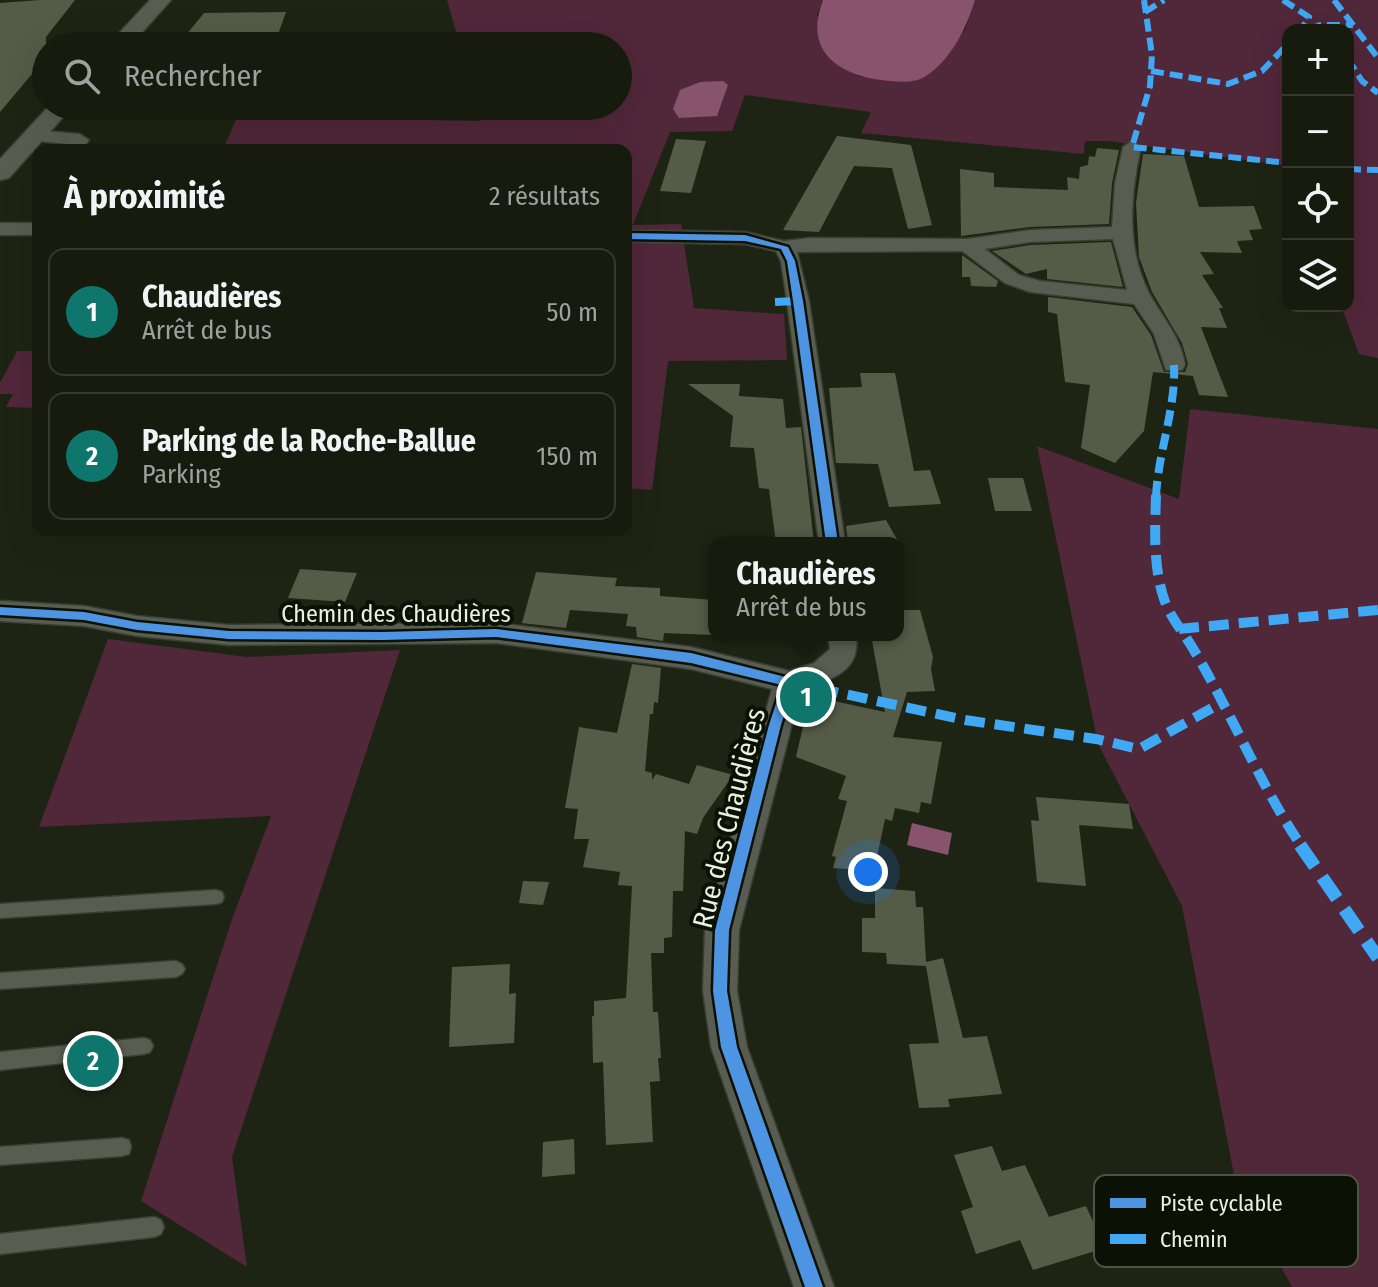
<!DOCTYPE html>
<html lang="fr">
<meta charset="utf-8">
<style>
body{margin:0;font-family:"Fira Sans Condensed",sans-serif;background:#23281c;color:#f1f3f6}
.controls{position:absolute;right:24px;top:24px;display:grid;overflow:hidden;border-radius:16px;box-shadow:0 8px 32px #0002}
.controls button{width:72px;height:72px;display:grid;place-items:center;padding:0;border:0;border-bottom:2px solid #35392e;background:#161b0e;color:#f1f3f6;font:40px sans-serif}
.you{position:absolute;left:868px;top:872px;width:28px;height:28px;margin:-20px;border:6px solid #fff;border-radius:50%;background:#1a73e8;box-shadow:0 0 0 12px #1a73e833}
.badge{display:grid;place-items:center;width:52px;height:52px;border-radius:50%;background:#0f766e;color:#fff;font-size:26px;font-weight:700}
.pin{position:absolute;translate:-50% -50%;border:4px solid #fff;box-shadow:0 2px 8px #0006}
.popup{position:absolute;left:708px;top:537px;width:196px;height:104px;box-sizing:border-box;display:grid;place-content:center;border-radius:16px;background:#161b0e;filter:drop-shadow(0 2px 6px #0005);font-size:26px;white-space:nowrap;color:#9ea19e}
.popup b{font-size:30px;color:#f1f3f6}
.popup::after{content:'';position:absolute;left:50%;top:100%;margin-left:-16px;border:16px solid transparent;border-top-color:#161b0e}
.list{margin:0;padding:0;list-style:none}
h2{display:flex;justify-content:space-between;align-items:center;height:104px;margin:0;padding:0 32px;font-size:34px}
h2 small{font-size:26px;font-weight:400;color:#9ea19e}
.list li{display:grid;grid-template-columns:52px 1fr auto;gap:24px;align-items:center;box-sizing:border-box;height:128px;margin:0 16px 16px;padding:0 16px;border:2px solid #35392e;border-radius:16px}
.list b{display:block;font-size:30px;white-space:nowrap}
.list p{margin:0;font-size:26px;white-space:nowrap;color:#9ea19e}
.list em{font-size:26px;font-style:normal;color:#9ea19e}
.icon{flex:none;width:44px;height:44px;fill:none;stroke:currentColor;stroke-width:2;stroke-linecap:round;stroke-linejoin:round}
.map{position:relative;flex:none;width:1378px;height:1287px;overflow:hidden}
.search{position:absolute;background:#161b0e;box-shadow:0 8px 32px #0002;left:32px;top:32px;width:600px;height:88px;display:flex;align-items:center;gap:20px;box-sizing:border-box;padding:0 28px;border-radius:44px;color:#9ea19e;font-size:30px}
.panel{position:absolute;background:#161b0e;box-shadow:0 8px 32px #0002;left:32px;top:144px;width:600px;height:392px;border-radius:16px}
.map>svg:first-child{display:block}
</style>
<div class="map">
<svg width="1378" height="1287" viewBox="0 0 1378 1287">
<rect width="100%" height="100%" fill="#1e2413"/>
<path fill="#51273a" d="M447,0H823L817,15L858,76L906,82L965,30L975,0H1378V358L1359,354L1341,306H1348V30H1288V166L1109,141H1085L1084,154L861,133L871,112L745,95L732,131L670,132L633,225L681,224L694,308L784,314L787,360L668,361L652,490L626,488V150H223L237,117L481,121L478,106H618V46H460Z
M17,351H38V408L6,407L13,394H0V383Z
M1190,409L1378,429V1287H1292L1235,1180L1182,906L1098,744L1037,446L1179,499Z
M108,639L247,657L400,650L232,1157L247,1267L141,1201L231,922L271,816L39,827Z"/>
<path fill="#88536c" d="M823,0H975C967,27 951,60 926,76C916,83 902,82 890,81C842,77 802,54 823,0Z
M723,81L728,85L717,116L679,118L673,109L680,90L700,82Z
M912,823L952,833L948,855L907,845Z"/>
<path fill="#545c48" d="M40,0H75L46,37V68H37L0,112V3Z
M286,12L274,46H177L204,13Z
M837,136L911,145L932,225L908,229L892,168L854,166L819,232L783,230Z
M676,139L706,141L691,193L660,191Z
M1097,148L1119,150L1112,183L1109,224L1030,227L961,236L960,169L994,173V187L1068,190L1067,177L1079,179L1080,167L1088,165L1089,156L1095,157Z
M1143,154L1184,156L1199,207L1254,206L1262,229L1249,230L1253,240L1237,241L1242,253L1200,252L1214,274L1202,275L1223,308H1219L1227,328L1201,327L1228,397L1199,395L1193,376L1153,372L1144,431L1115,463L1081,448L1090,385L1065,382L1057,314L1048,312V297L1132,307L1151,335L1164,372H1185L1188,364L1182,343L1152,292L1139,257L1136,203Z
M1111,242L1123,287L1047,279V269L1026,274L992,251L1030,245Z
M962,255L998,281L996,287L971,286L970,277H962Z
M860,373H895L914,471L930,470L941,504L889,507L878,464L836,463L829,388L862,387Z
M688,384H740L739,396L783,399L786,428L801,427L814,543H776L769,489L759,488L754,448L730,447L733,416Z
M988,478H1023L1032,511H995Z
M886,520L899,543H848L846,526Z
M300,569L357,573L345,602L288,598Z
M536,572L617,578L615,586L660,588V596L714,600V635L664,633L663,641L637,637L636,627L626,626L628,614L570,610L566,628L522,623Z
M898,610H920L933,657L931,669L935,691L907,692L893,737L942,742L931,804L921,802L919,813L895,808L892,821L885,819L874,871L833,868L836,857L832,856L847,801L838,799L846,776L796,757L810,696L885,712L871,635H898Z
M632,664L661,668L658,703L654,702L653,714H650L645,771L652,773V780L656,774L689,784L697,765L733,775L703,818L697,834L685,831L683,891H673L672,937L664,938V953H651L653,1012H658L661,1058H658L660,1081L650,1082L653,1142L606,1145L603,1062L593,1063L592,1016H594V1001L626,998L632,886L618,885L620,872L583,867L589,839H574L578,809L565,808L579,727L617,733Z
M1036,797L1129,804L1133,829L1079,825L1086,886L1037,882L1031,820L1039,821Z
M523,881L549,882L543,905L519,903Z
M875,888L915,891L916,907H923L926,962L943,958L963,1038L987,1036L1002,1094L948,1099L950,1107L919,1108L909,1044L939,1043L926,966L887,964L886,953L862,952V918H875Z
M510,964L509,994L516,993L514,1043L449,1047L452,967Z
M574,1139L575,1174L542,1177L543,1142Z
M992,1146L1002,1171L1025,1165L1049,1217L1086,1206L1105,1248L1033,1270L1020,1240L976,1254L961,1211L973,1207L954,1155Z"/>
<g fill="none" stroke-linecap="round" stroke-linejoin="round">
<g stroke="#393e32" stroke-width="3">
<path id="service" d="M216,890L222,892L224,897L222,902L216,904L0,918V904Z
M176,961L182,964L185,969L182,974L176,977L0,989V973Z
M144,1038L150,1040L153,1046L150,1052L144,1054L0,1070V1052Z
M122,1138L129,1140L131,1147L129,1154L122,1156L0,1165V1147Z
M154,1217L161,1220L164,1227L161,1234L154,1237L0,1254V1234Z"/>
</g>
<g stroke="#393e32" stroke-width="3">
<path id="minor" d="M34,130L80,134L89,140L82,150H63L67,144L28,140L25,136L28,132Z
M1132,141L1141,147C1130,196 1126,248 1149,293C1163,319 1180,335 1185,365L1182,370H1166L1154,334L1134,304L1030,292L1005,283L962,251L797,252L809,301L845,543H819L787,301L781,261L776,251L745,244L626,242V230L745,232L784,241L810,238L967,239L1030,230L1112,227L1115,183L1123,147ZM1113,239L1127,290L1040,281L1019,275L985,249L1030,242Z
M0,223H38V235H0Z
M0,601L84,606L137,616L229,625L496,623L691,647L789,671L814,663L830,649L828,635H856C861,672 831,680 801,689L739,930L737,991L747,1047L834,1287H794L711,1047L703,991L705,930L772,689L691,669L496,643L229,645L137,636L84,626L0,621Z"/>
</g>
<g stroke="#393e32" stroke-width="3">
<path id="tertiary" d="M150,0H171L130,46H107Z
M49,106H73L9,178L0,180V159Z"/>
</g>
<use href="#service" fill="#595d51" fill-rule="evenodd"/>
<use href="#minor" fill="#595d51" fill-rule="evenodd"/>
<use href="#tertiary" fill="#595d51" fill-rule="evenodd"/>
<path stroke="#3fa9f5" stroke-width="6" stroke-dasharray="13 6" stroke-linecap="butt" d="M1144,0L1152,55L1150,86L1132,147L1288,163
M1283,0L1309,17L1301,30
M1334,0L1378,58
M1145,12L1164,0
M1309,30L1320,25H1353
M1348,59L1362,81L1378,93
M1151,71L1228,84L1262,71L1288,44
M1348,169L1378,170"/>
<path stroke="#3fa9f5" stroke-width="8" stroke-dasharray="16 8" stroke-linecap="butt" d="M775,302L798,301
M1156,497C1158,452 1176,409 1174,365"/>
<path stroke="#3fa9f5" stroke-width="10" stroke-dasharray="20 10" stroke-linecap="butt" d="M1156,495C1155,529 1153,566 1164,599C1171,619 1185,634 1195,652C1233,716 1260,785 1302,847
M1179,629L1378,610
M789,682L965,720L1096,739L1139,749L1221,703"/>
<path stroke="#3fa9f5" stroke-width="13" stroke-dasharray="26 13" stroke-linecap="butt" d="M1300,845L1378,958"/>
<g stroke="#0c1105" stroke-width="5">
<path id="cycleway" d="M626,233L745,235L788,247L795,261L803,301L838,543H826L793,301L787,261L781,249L745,241L626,239Z
M0,607L84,612L137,622L229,631L383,632L496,629L691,653L793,679L795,682L781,725L729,930L727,991L737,1047L823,1287H805L721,1047L713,991L715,930L769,725L782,685L691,663L496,637L383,640L229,639L137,630L84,620L0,615Z"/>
</g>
<use href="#cycleway" fill="#4d94e3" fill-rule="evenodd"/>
</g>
<g text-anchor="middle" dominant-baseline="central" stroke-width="8" stroke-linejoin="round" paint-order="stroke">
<g font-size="24" fill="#e9f1df" stroke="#0c1105">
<text x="396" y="614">Chemin des Chaudières</text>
</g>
<g font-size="28" fill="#e9f1df" stroke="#0c1105">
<text transform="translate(729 818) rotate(-76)">Rue des Chaudières</text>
</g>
</g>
<rect x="1094" y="1175" width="264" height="92" rx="12" fill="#0c1105" stroke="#4e5446" stroke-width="2"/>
<rect x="1110" y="1198" width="36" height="10" fill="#4d94e3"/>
<rect x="1110" y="1234" width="36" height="10" fill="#3fa9f5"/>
<g font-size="22" fill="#e9f1df">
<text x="1160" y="1211">Piste cyclable</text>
<text x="1160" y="1247">Chemin</text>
</g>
</svg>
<div class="controls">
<button>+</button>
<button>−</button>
<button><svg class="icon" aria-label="locate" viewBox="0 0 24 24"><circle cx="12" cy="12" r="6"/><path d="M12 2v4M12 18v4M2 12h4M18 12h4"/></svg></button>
<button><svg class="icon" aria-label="layers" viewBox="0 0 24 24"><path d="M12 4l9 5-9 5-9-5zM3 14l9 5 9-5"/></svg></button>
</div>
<div class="you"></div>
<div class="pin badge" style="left:806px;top:697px">1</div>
<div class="popup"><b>Chaudières</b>Arrêt de bus</div>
<div class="pin badge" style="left:93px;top:1061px">2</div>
<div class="search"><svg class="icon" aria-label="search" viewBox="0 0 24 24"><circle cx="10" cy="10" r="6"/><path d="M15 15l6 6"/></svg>Rechercher</div>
<section class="panel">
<h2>À proximité<small>2 résultats</small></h2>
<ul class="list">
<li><span class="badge">1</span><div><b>Chaudières</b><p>Arrêt de bus</p></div><em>50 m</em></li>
<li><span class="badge">2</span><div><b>Parking de la Roche-Ballue</b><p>Parking</p></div><em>150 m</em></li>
</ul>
</section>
</div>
